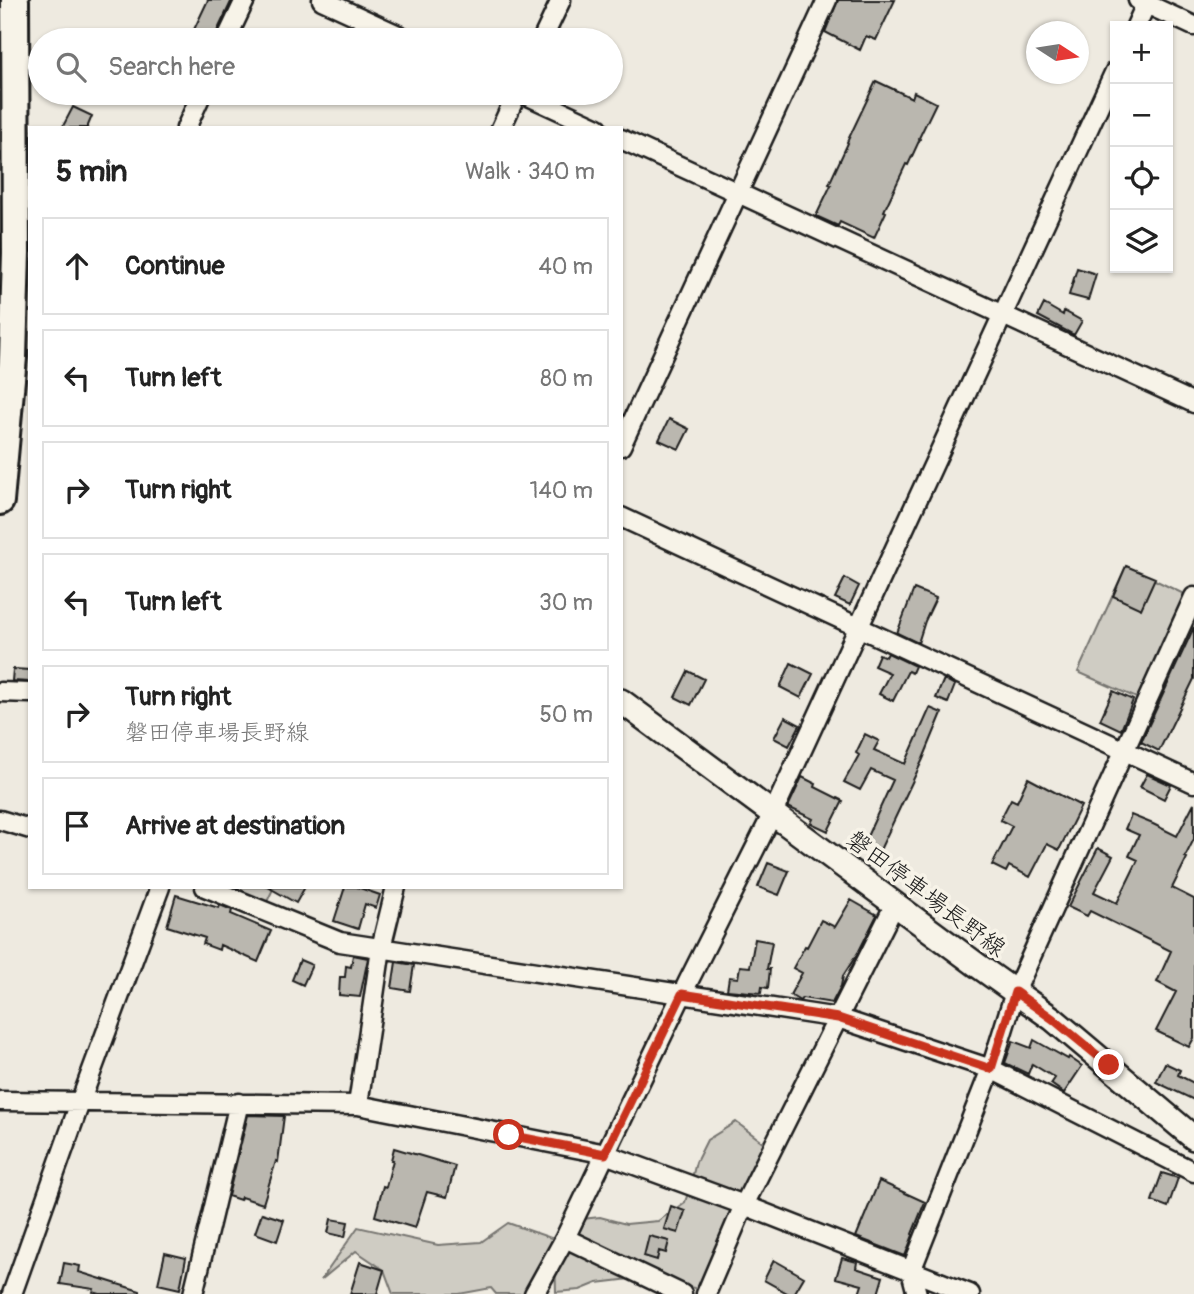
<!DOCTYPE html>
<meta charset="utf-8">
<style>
body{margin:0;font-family:Pangolin,"Klee One",sans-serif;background:#f2f2f2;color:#222}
.controls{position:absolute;right:21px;top:21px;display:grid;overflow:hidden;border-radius:0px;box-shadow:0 2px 5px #0004}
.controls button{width:63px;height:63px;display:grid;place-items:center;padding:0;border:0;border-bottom:2px solid #e0e0e0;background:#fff;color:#222;font:35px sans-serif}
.compass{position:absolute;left:1026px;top:21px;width:63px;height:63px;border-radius:50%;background:#fff;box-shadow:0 2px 5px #0004;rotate:102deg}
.stop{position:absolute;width:21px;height:21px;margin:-16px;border:5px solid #c8321e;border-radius:50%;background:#fff}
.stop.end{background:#c8321e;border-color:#fff;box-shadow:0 2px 7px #0008}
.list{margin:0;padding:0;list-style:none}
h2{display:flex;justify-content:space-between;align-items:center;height:91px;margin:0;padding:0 28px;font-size:30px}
h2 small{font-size:23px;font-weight:400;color:#767676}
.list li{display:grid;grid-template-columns:46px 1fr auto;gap:21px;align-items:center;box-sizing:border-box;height:98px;margin:0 14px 14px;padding:0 14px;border:2px solid #e0e0e0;border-radius:0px}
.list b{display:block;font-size:26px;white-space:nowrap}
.list p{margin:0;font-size:23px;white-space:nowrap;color:#767676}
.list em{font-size:23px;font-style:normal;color:#767676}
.icon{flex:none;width:38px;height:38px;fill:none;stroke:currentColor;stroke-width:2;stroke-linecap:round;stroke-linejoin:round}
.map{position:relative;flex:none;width:1194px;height:1294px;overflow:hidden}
.search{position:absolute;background:#fff;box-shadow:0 2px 5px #0004;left:28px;top:28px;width:595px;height:77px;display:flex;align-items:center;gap:18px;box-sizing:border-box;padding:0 24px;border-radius:38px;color:#767676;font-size:26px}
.panel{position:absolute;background:#fff;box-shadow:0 2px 5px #0004;left:28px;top:126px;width:595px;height:763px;border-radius:0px}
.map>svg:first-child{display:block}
</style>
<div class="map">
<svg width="1194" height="1294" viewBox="0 0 1194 1294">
<rect width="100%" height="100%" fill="#eeeae0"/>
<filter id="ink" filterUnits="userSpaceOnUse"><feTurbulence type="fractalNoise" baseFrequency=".0143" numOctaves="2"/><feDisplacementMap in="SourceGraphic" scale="14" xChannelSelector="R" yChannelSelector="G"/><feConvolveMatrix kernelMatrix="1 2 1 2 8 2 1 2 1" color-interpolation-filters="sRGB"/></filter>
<g filter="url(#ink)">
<path fill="#cfccc3" stroke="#767470" stroke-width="2" d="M1126,566L1190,597L1141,700L1078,672Z
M229,887H274L266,904Z
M736,1122L772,1149L716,1271L698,1289L647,1277L597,1283L580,1290L556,1292L555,1256L573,1220L600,1217L626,1224L658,1221L685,1202L689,1190L696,1162L707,1140Z
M508,1223L557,1240L532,1294H496L491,1288L459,1294H393L384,1270L356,1251L321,1280L358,1227L438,1245L481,1242Z"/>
<path fill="#bab7af" stroke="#1c1c1c" stroke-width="2" d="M208,0H232L213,40H189Z
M838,0H895L876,40L866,36L860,50L825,32Z
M876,81L912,98L914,92L936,103L919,138L920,139L908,165L906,164L884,211L886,212L874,238L840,222L838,226L816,216L831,185L829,184L848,143L847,142Z
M73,107L92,116L87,128H62Z
M1077,268L1096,274L1088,300L1069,295Z
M1044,304L1063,315L1064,311L1082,321L1074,335L1038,316Z
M669,419L689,429L679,449L659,440Z
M1126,566L1155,578L1141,609L1113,596Z
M845,578L859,586L850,605L835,598Z
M914,589L936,598L925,621L918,643L897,633Z
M1194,627V679L1159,751L1141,742Z
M888,653L915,666L912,673L908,671L893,701L879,694L890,673L874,666L879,654L886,657Z
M791,663L813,674L801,698L780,687Z
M13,669L30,670V682L12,681Z
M688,671L704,679L691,705L675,697Z
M944,679L955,685L948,703L936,698Z
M1113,691L1133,700L1121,730L1100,720Z
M930,708L942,713L923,759L880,850L864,843L893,780L871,770L860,790L844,782L859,755L856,753L865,734L879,741L874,750L905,764Z
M785,717L800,725L789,746L774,738Z
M1147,774L1171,785L1164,799L1140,787Z
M802,777L816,784L815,787L843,801L828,831L811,823L813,819L788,807Z
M1028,778L1081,806L1059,850L1047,844L1030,877L1009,866L1006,872L992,865L1012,826L1000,820L1011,799L1017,802Z
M1194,803V839L1185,857L1187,858L1172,888L1194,899V1038L1189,1047L1156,1031L1176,992L1157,982L1171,951L1090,911L1087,916L1068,907L1098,848L1113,856L1094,892L1117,903L1138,860L1129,856L1139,835L1125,829L1131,815L1153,824L1177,836Z
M768,863L789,871L779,895L758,887Z
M268,887H305L296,903Z
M345,887H357L380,895L376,908L365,904L358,929L334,921Z
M176,895L219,908L220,905L232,910L231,914L271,931L258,962L220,945L219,950L203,944L205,938L167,926Z
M851,900L877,915L859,951L843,976L841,986L832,1003L802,998L800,1001L790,995L802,973L793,968L805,946L807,947L821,920L835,927Z
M755,939L772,942L767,969H770L768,988L762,987L761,993L727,990L729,977L738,978L740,966L750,967Z
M353,955L368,958L360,997L339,995L340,977H345L346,966L351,967Z
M300,960L312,965L303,985L292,980Z
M396,962L414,965L410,991L392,988Z
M1034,1040L1068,1059L1069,1057L1082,1066L1064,1093L1051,1084L1055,1078L1032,1064L1028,1074L1005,1063L1013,1041L1031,1048Z
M1165,1063L1180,1070L1178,1075L1194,1083V1100L1156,1082Z
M248,1115L284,1116L278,1162L276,1161L263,1204L241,1197L240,1200L228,1196Z
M394,1148L455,1166L447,1197L427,1192L415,1228L375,1216L383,1186L386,1187L393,1160H391Z
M1162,1173L1178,1178L1168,1207L1152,1201Z
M879,1181L925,1202L912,1234L913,1235L905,1256L856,1237Z
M671,1206L685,1211L678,1233L664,1229Z
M262,1213L284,1220L277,1241L255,1233Z
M331,1219L348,1222L345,1237L328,1233Z
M649,1236L669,1241L666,1253L659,1251L657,1260L644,1256Z
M165,1253L186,1258L180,1289L158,1284Z
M842,1258L857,1262L856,1268L883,1277L878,1294H859L862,1285L836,1278Z
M774,1260L804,1277L794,1294H789L764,1280Z
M360,1262L384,1270L377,1294H350Z
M64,1263L80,1266L79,1272L140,1291V1294H100L93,1292L94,1289L60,1284Z"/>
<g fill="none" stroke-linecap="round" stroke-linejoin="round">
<g stroke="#1c1c1c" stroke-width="23">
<path id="minor" d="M322,0L409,40
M1138,0L1194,26
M1136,26L1146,4V0
M226,40L245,0
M542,40L561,0
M522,93L598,128
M186,128L202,93
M501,128L517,93
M621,139L1194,403
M621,446L827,0
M621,517L1194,783
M0,692L30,693
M0,820L30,829
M205,887L340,942L838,1018L991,1069L1194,1172
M0,1101L358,1105L596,1152L605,1154L744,1205L970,1294
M358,1105L381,948L396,887
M565,1238L682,1294
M12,1294L81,1100L160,887
M193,1294L239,1103
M534,1294L565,1238L688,982L773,813L1115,71
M706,1294L744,1205L895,904
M917,1294L911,1271L991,1069L1015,992L1194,597"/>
</g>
<g stroke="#1c1c1c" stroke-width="28">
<path id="major" d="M621,701L977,965L1053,1019L1194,1138"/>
</g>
<g stroke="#1c1c1c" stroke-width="32">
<path id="highway" d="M0,501L13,357L16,253L15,0"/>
</g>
<use href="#minor" stroke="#f7f3e8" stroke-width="18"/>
<use href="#major" stroke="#f7f3e8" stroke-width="23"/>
<use href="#highway" stroke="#f7f3e8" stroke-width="26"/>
</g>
</g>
<g fill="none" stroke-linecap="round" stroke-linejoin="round" filter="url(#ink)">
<path stroke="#c8321e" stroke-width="9" d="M509,1135L605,1154L682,994L838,1018L991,1069L1015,992L1053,1019L1109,1065"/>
</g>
<g text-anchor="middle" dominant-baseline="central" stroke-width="7" stroke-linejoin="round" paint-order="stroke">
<g font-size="24" fill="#1c1c1c" stroke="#f7f3e8">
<text transform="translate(926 894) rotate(37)">磐田停車場長野線</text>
</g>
</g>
</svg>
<div class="controls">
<button>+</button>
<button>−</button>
<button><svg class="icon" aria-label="locate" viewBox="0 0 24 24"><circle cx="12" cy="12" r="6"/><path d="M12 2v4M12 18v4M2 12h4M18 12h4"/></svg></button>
<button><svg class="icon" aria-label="layers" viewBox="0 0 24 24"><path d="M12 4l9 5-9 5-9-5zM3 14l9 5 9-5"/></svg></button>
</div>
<svg class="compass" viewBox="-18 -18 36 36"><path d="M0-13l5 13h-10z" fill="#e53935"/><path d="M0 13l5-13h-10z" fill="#767676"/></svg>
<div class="stop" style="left:509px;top:1135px"></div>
<div class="stop end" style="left:1109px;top:1065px"></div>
<div class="search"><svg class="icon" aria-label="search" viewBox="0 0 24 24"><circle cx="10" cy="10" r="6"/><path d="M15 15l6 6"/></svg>Search here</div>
<section class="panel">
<h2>5 min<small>Walk · 340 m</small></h2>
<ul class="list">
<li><svg class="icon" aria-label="ahead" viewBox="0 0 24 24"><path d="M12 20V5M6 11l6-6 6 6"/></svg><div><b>Continue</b></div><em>40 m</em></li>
<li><svg class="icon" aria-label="left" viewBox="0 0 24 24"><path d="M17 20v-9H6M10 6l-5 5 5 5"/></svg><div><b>Turn left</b></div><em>80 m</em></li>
<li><svg class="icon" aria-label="right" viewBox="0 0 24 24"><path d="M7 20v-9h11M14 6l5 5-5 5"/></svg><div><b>Turn right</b></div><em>140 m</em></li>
<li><svg class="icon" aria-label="left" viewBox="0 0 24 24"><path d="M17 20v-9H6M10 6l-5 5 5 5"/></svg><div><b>Turn left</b></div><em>30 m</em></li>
<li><svg class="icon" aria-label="right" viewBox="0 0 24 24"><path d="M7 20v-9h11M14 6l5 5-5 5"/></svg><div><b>Turn right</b><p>磐田停車場長野線</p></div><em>50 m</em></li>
<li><svg class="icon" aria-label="arrive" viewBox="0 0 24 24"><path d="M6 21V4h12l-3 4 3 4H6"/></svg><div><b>Arrive at destination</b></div></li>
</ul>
</section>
</div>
